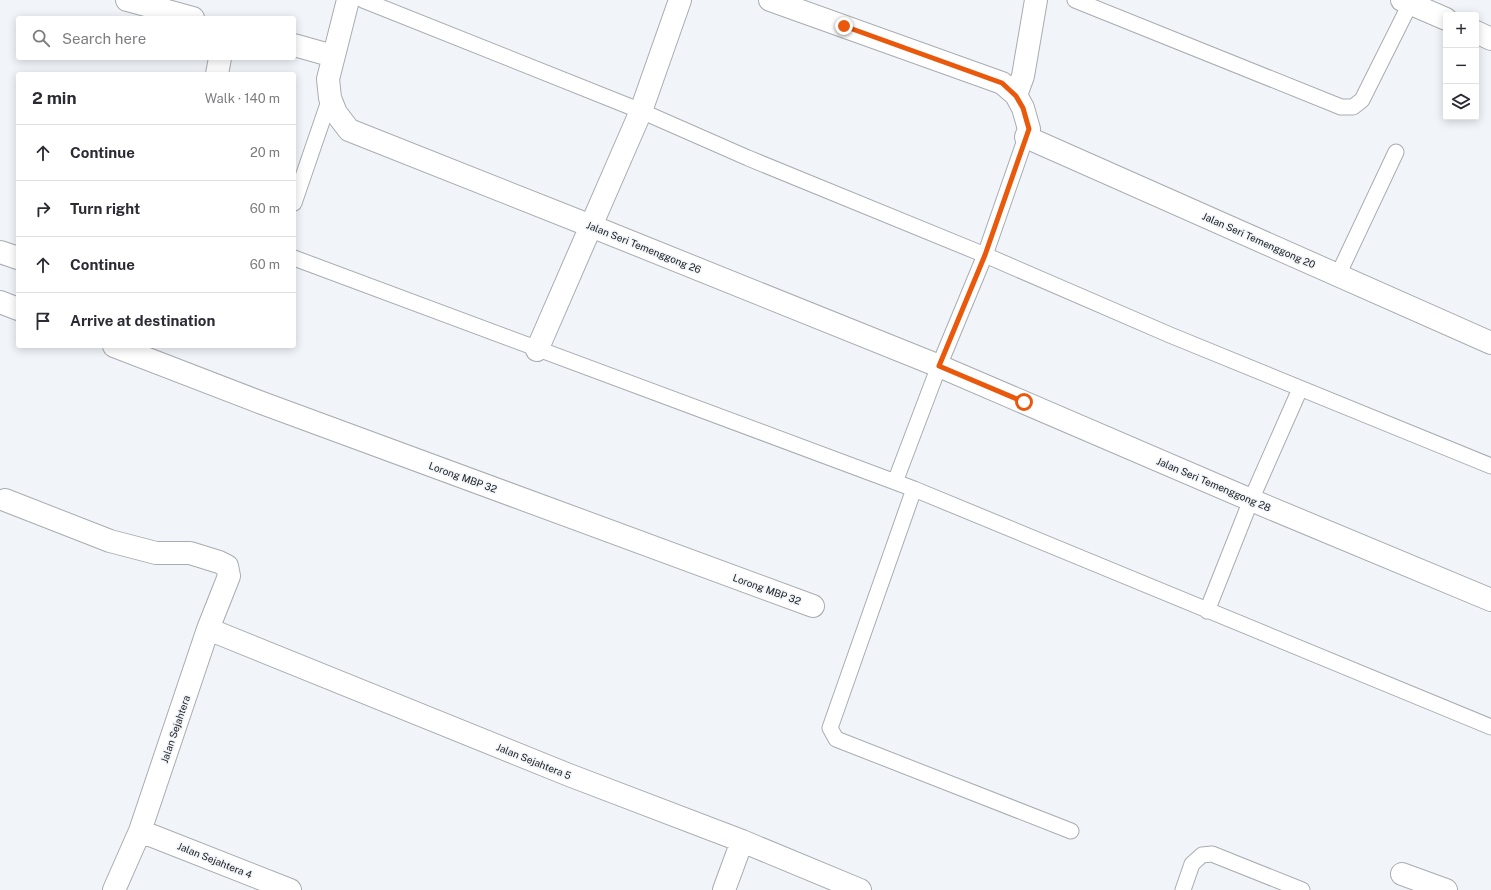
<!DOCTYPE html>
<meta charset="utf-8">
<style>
body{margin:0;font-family:"Public Sans",sans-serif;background:#f7f7f7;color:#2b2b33}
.controls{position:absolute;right:12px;top:12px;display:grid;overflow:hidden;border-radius:4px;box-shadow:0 2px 10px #0003}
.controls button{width:36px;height:36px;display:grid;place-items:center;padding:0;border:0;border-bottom:1px solid #e1e1e2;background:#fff;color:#2b2b33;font:20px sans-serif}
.stop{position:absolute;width:12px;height:12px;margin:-9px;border:3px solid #ea580c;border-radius:50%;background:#fff}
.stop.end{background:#ea580c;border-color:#fff;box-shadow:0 1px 4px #0008}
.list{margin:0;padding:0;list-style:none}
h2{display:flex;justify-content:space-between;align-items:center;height:52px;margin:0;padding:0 16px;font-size:17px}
h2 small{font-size:13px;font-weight:400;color:#7c7c81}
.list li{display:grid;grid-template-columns:26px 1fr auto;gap:12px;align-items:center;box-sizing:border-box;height:56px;padding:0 16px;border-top:1px solid #e1e1e2}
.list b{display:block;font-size:15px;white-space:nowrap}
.list em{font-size:13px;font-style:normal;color:#7c7c81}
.icon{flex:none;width:22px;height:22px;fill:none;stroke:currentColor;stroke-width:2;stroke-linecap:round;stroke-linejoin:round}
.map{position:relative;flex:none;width:1491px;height:890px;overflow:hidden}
.search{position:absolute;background:#fff;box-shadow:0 2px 10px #0003;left:16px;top:16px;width:280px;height:44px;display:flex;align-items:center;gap:10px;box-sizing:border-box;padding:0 14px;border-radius:4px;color:#7c7c81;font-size:15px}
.panel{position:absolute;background:#fff;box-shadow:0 2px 10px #0003;left:16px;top:72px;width:280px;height:276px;border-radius:4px}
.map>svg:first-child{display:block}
</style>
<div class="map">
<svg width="1491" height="890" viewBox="0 0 1491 890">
<rect width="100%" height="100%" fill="#f1f5fa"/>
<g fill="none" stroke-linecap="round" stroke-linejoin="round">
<g stroke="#a8acb0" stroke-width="17">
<path id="service" d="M363,0L641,111L748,158L985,255L1170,335L1491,466
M1075,0L1341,107H1353L1362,100L1412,0
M294,203L330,98
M294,258L914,489L1491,727
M1338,275L1396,152
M895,482L939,366L985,255L1026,137
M914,489L830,728L836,739L1071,831
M1207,611L1251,500L1300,389
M1183,890L1192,864L1202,855L1212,854L1302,890"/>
</g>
<g stroke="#a8acb0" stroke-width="24">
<path id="minor" d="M127,0L193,18
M348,0L328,79L330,98L336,113L349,130L591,226L939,366L1251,500L1491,600
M770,0L1002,83L1016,95L1023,108L1029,129L1026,137L1491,343
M1402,0L1446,19
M1476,32L1491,39
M294,45L333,56
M217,74L220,58
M1016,95L1023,76L1036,0
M0,252L18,258
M0,302L18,309
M114,346L262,403L813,606
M537,350L641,111L680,0
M5,500L110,541L156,553H190L219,562L227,566L229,576L208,629L140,831L114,890
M208,629L569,775L742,841L860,890
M140,831L290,890
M1402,874L1446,890
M724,890L742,841"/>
</g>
<use href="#service" stroke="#fff" stroke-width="15"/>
<use href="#minor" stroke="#fff" stroke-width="22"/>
</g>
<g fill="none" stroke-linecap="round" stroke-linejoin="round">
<path stroke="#ea580c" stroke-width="5" d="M844,26L1002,83L1016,96L1023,108L1029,129L985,255L939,366L1024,402"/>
</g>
<g text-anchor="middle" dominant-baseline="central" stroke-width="3" stroke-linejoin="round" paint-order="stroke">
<g font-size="10" fill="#191b1c" stroke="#f1f5fa">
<text transform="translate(1259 240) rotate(24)">Jalan Seri Temenggong 20</text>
<text transform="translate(644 247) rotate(22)">Jalan Seri Temenggong 26</text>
<text transform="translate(463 477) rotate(20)">Lorong MBP 32</text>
<text transform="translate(1214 484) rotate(23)">Jalan Seri Temenggong 28</text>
<text transform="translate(767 589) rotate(20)">Lorong MBP 32</text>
<text transform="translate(175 729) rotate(-71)">Jalan Sejahtera</text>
<text transform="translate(534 761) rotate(22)">Jalan Sejahtera 5</text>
<text transform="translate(215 860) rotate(22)">Jalan Sejahtera 4</text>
</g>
</g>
</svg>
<div class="controls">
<button>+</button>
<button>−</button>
<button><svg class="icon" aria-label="layers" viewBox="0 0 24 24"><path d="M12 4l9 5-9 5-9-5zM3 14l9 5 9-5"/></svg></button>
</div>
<div class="stop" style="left:1024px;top:402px"></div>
<div class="stop end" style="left:844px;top:26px"></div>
<div class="search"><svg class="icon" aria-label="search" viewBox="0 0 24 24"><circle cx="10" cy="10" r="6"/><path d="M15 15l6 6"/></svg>Search here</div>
<section class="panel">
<h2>2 min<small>Walk · 140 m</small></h2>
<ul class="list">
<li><svg class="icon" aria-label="ahead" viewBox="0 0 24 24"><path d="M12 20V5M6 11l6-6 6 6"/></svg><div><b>Continue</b></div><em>20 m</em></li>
<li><svg class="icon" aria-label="right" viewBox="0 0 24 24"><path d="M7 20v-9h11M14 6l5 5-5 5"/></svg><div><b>Turn right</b></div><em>60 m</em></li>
<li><svg class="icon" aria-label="ahead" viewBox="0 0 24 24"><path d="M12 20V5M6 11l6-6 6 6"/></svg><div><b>Continue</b></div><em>60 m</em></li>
<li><svg class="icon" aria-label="arrive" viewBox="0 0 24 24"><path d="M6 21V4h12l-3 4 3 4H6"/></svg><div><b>Arrive at destination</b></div></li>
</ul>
</section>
</div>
